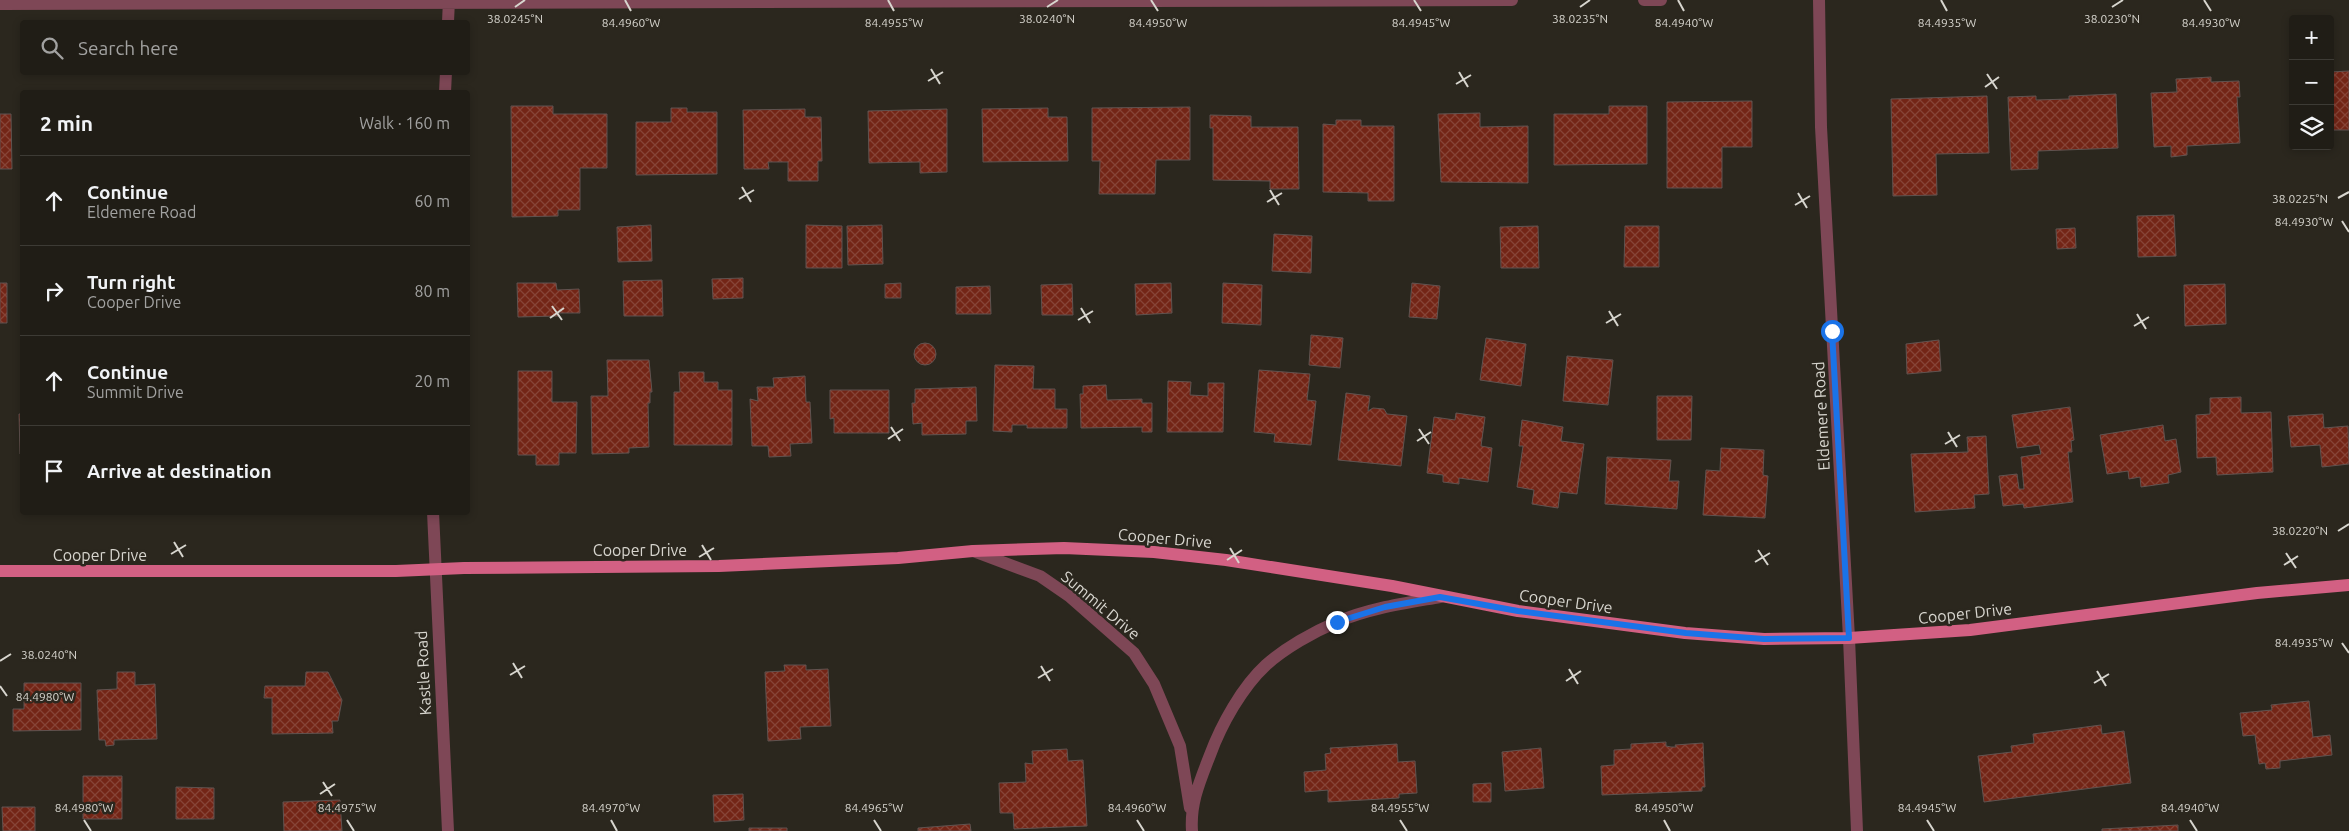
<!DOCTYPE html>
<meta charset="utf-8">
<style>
body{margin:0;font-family:Ubuntu,sans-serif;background:#2d2a23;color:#f1f3f6}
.controls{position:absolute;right:15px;top:15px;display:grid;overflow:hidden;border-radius:5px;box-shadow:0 2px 8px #0003}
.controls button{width:45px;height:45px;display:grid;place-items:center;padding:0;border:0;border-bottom:1px solid #3d3b35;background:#201d16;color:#f1f3f6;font:25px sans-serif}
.stop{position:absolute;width:15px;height:15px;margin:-11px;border:4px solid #1a73e8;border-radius:50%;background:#fff}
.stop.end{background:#1a73e8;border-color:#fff;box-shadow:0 1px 5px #0008}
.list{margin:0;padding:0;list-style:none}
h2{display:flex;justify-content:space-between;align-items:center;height:65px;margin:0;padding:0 20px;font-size:21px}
h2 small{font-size:16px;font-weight:400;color:#a2a2a1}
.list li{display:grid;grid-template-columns:32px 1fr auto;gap:15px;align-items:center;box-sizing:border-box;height:90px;padding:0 20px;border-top:1px solid #3d3b35}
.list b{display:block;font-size:19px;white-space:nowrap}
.list p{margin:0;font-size:16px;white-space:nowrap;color:#a2a2a1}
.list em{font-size:16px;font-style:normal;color:#a2a2a1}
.icon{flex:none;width:28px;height:28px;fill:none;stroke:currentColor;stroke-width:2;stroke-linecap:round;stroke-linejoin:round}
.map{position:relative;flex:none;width:2349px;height:831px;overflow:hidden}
.search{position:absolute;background:#201d16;box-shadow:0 2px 8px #0003;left:20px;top:20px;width:450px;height:55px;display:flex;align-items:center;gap:12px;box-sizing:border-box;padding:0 18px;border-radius:5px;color:#a2a2a1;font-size:19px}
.panel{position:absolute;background:#201d16;box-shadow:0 2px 8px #0003;left:20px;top:90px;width:450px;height:425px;border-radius:5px}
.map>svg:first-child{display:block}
</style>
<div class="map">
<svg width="2349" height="831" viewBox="0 0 2349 831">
<defs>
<pattern id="building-cross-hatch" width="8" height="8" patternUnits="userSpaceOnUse" patternTransform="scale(1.25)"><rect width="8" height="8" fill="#732516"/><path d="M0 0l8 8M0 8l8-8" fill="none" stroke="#864437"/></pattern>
</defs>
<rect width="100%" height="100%" fill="#2b271e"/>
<path fill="url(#building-cross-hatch)" stroke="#605350" d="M2349,71V130H2330V72Z
M2211,77V82L2239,81L2240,97H2237L2240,143L2187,146V155L2171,157V146L2154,147L2151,93L2177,92L2176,79Z
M2116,94L2118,148L2038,151V169L2011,170L2008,97L2036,96V100L2069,99V96Z
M1987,96L1989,153L1936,154L1937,195L1893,196L1891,99Z
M1752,101V147H1722V188H1667V102Z
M511,106H553V114H607V168H580V210H558V216L512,217Z
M1609,106H1647V164L1554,165V114H1609Z
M1190,107V160H1156L1155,194H1099L1100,161H1092V108Z
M671,108H687V112H717V174L636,175V122H671Z
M1048,108V117H1067L1068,161L983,162L982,109Z
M805,109V117H821L822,161H818V181H788V162H768L769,169H744L743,110Z
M947,109V172L920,173V162L869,163L868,111Z
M1480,113V127L1528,126V183L1441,182L1438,114Z
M0,114H11L12,169H0Z
M1210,115L1251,116V127H1298L1299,189H1270V181L1213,180V128H1210Z
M1336,120H1361V126H1394V201H1368V193L1323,192V124L1336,125Z
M2174,215L2176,256L2138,257L2137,216Z
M651,225L652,261L618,262L617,227Z
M806,225L842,226V268H806Z
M882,225L883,264L848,265L847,226Z
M1538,226L1539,268H1501L1500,227Z
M1625,226H1659V267H1624Z
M2075,228L2076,248L2057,249L2056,229Z
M1274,234L1312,236L1311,273L1272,271Z
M743,278V298L713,299L712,279Z
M662,280L663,316H624L623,281Z
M0,283H7V323H0Z
M517,283H556L557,290L579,289L580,313H558V316L518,317Z
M901,283V298H885V284Z
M1171,283L1172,313L1136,315L1135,284Z
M1223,283L1262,285L1261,325L1222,323Z
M1412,283L1440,286L1437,319L1409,317Z
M1072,284L1073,315H1042L1041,285Z
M2225,284L2226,324L2185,326L2184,285Z
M990,286L991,314H956V287Z
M1311,335L1343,338L1340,368L1309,365Z
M1486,338L1526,344L1521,386L1480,380Z
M1939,340L1941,371L1907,374L1906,344Z
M914 354a11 11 0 1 1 22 0a11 11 0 1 1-22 0Z
M1567,356L1613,360L1608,405L1563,401Z
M607,360H649L652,392H650V403H648L649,447L629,448V453L592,454L591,396H608Z
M995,365L1034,366L1033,389H1055V409H1067V428H1027V425H1012V432L993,431Z
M1259,370L1310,374L1307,400L1316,401L1311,445L1274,442L1275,434L1254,432Z
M518,371H552V402H577L576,453H559V465H536V455H518Z
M679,372H704V382H718V390H732V445H674V392H680Z
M805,376L806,402H810L812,443L790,444L791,456L769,457L768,446H752L750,399L758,401L757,387H774L773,378Z
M1168,381L1191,382L1190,395L1208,396V383H1224L1223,432H1167Z
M1106,385L1107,400L1142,399V403H1152V432H1142V427L1081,428L1080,394H1083V386Z
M976,387L977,421H966V434L922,435V423L913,424L912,403H915V389Z
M830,390H889V433H834V418L830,419Z
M1346,393L1370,396L1368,411L1373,408L1384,409L1387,414L1407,416L1401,466L1338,460Z
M1657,396H1692L1691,440H1657Z
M2241,397V413L2271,412L2273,472L2217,475L2216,457L2197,458L2196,415L2210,414V398Z
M2070,407L2074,440L2071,441L2072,452H2068L2073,502L2024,508L2023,504L2003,506L1999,476L2017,474L2019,489H2024L2021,457L2041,454L2039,445L2017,448L2012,415Z
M1456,413L1485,417L1481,446L1492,448L1488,482L1459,478V484L1443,482V475L1427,473L1434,417L1455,420Z
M19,414H22V454H20Z
M2323,414L2324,428L2348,426L2349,464L2322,467L2320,445L2291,447L2288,416Z
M1522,420L1563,427L1561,441L1584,444L1577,494L1560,492L1558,508L1532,504L1534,490L1517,487L1523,446H1519Z
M2163,425L2165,441L2176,439L2181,472L2168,475L2169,483L2141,487L2140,477L2129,479L2128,471L2107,474L2100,435Z
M1986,436L1989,494L1974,495L1975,508L1915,512L1911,454L1968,452L1967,437Z
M1721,448L1764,450L1763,475L1768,476L1765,518L1703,515L1706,470L1720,471Z
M1607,457L1671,460L1669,481H1679L1677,509L1605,504Z
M784,665H806V670L828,669L831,726L800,727L801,739L768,741L765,672L785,671Z
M117,672H135V685L155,684L157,739L114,740V745L106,746L105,740H99L97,690L117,689Z
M306,672H328L342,700L338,721H332L333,733L272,734V698H264L265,686H305Z
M24,683H81V730L13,731V709H24Z
M2309,701L2313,737L2330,735L2332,755L2280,761V768L2266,769L2265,763L2259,764L2255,735L2243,736L2240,713L2272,710L2271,705Z
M2101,725L2102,734L2124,731L2131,783L1984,802L1978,756L2012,752L2011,746L2034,743L2033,734Z
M1666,742V746L1671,747H1676L1675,745L1703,743L1705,787H1702V791L1602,795L1601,766L1614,765V750L1631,749V744Z
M1397,744L1398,762L1415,761L1417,793L1399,794V798L1328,802V790L1305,792L1304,772L1326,770L1325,754L1331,753L1330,748Z
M1541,748L1544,788L1505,791L1502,752Z
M1067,749L1068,761L1083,760L1087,826L1014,829L1013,813H1000L999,783L1026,782L1025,763L1033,764L1032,751Z
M83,776H122V819H83Z
M1491,783V802H1473V784Z
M176,787L214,788V819H176Z
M743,794L744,820L714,822L713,795Z
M340,800L342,831H284L283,802Z
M2,807H35V831H3Z
M970,824L971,831H918V828Z
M2178,825V831H2102V829Z
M749,828H787V831H749Z"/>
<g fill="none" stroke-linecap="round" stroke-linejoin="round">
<path stroke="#7e4756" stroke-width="12" d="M1644,0H1661
M1819,0L1821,127L1849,638L1857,831
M0,4L1512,0
M448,22L449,0
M445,92L446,72
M433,512L448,831
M973,551L1040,576L1069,596L1134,653L1154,684L1180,746L1190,808
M1192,831C1190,803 1200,781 1210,755C1221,725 1242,687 1266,665C1285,648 1313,632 1337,622C1369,608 1406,603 1440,597"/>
<path stroke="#d26083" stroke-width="12" d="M0,571H396L464,568L719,566L898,558L973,551L1064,548L1154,552L1226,560L1392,586L1518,611L1685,633L1764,639L1849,638L1970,630L2257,593L2349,585"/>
</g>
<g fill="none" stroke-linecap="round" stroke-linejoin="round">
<path stroke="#1a73e8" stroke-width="6" d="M1337,622L1385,607L1440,597L1518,611L1686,633L1764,639L1849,638L1832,331"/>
</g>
<path fill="none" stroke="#d7d5ce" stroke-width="2" d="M625,0L631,11M888,0L894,11M1151,0L1158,11M1414,0L1421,11M1678,0L1684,11M1941,0L1947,11M2204,0L2211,11M515,7L525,0M1047,7L1058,0M1580,7L1590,0M2112,7L2123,0M931,69L940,84M1459,72L1468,87M1987,74L1997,89M928,81L943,72M1456,84L1471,75M1985,87L1999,77M742,187L751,202M1270,190L1279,205M1798,193L1807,208M2338,198L2349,192M739,199L754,190M1267,202L1282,193M1795,205L1810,196M2342,221L2349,232M552,306L562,320M1081,308L1090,323M1609,311L1618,326M2137,314L2146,329M550,318L564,308M1078,320L1093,311M1606,323L1621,314M2134,326L2149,317M891,427L900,441M1419,429L1429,444M1948,432L1957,447M888,439L903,429M1417,441L1431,432M1945,444L1960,435M2338,531L2349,524M174,542L183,557M702,545L711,560M1230,548L1239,563M1758,550L1768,565M2286,553L2296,568M171,554L186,545M699,557L714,548M1227,560L1242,550M1755,562L1770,553M2284,565L2298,556M2342,643L2349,653M0,661L11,654M513,663L522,678M1041,666L1050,681M1569,669L1578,684M2097,671L2106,686M510,675L525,666M1038,678L1053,669M1566,681L1581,671M2094,683L2109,674M0,686L7,696M323,782L332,796M320,794L335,784M84,820L91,831M347,820L354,831M611,820L617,831M874,820L881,831M1137,820L1144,831M1400,820L1407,831M1664,820L1670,831M1927,820L1934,831M2190,820L2197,831"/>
<g text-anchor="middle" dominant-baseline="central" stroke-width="5" stroke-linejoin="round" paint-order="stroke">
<g font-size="16" fill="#d7d5ce" stroke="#2b271e">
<text transform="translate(1821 416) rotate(-93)">Eldemere Road</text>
<text transform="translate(1165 538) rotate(5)">Cooper Drive</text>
<text x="640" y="550">Cooper Drive</text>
<text x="100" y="555">Cooper Drive</text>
<text transform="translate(1566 601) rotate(8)">Cooper Drive</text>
<text transform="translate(1101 605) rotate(40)">Summit Drive</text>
<text transform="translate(1965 613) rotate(-6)">Cooper Drive</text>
<text transform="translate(423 673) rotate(-93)">Kastle Road</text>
</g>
</g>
<g font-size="12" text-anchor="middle" fill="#d7d5ce" stroke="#2b271e" stroke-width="5" stroke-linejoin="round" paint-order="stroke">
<text x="515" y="23">38.0245°N</text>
<text x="1047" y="23">38.0240°N</text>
<text x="1580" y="23">38.0235°N</text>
<text x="2112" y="23">38.0230°N</text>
<text x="631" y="27">84.4960°W</text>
<text x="894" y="27">84.4955°W</text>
<text x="1158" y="27">84.4950°W</text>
<text x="1421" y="27">84.4945°W</text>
<text x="1684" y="27">84.4940°W</text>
<text x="1947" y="27">84.4935°W</text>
<text x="2211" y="27">84.4930°W</text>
<text x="2300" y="203">38.0225°N</text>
<text x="2304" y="226">84.4930°W</text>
<text x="2300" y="535">38.0220°N</text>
<text x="2304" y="647">84.4935°W</text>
<text x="49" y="659">38.0240°N</text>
<text x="45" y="701">84.4980°W</text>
<text x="84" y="812">84.4980°W</text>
<text x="347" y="812">84.4975°W</text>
<text x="611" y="812">84.4970°W</text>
<text x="874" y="812">84.4965°W</text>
<text x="1137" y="812">84.4960°W</text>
<text x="1400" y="812">84.4955°W</text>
<text x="1664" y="812">84.4950°W</text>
<text x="1927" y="812">84.4945°W</text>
<text x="2190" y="812">84.4940°W</text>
</g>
</svg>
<div class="controls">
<button>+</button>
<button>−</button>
<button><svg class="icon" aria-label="layers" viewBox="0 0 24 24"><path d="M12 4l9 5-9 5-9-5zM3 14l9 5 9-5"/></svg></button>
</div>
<div class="stop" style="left:1832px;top:331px"></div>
<div class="stop end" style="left:1337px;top:622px"></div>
<div class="search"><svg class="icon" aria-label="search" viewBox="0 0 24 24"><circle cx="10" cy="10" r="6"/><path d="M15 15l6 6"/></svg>Search here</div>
<section class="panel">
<h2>2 min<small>Walk · 160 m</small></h2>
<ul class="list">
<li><svg class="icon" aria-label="ahead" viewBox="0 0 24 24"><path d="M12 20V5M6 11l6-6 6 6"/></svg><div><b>Continue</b><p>Eldemere Road</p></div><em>60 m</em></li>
<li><svg class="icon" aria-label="right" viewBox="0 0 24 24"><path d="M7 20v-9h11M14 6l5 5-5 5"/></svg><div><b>Turn right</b><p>Cooper Drive</p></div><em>80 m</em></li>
<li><svg class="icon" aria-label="ahead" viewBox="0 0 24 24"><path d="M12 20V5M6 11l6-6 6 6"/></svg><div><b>Continue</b><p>Summit Drive</p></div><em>20 m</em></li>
<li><svg class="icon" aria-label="arrive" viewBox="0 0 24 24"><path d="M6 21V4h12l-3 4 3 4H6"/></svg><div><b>Arrive at destination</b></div></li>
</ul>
</section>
</div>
